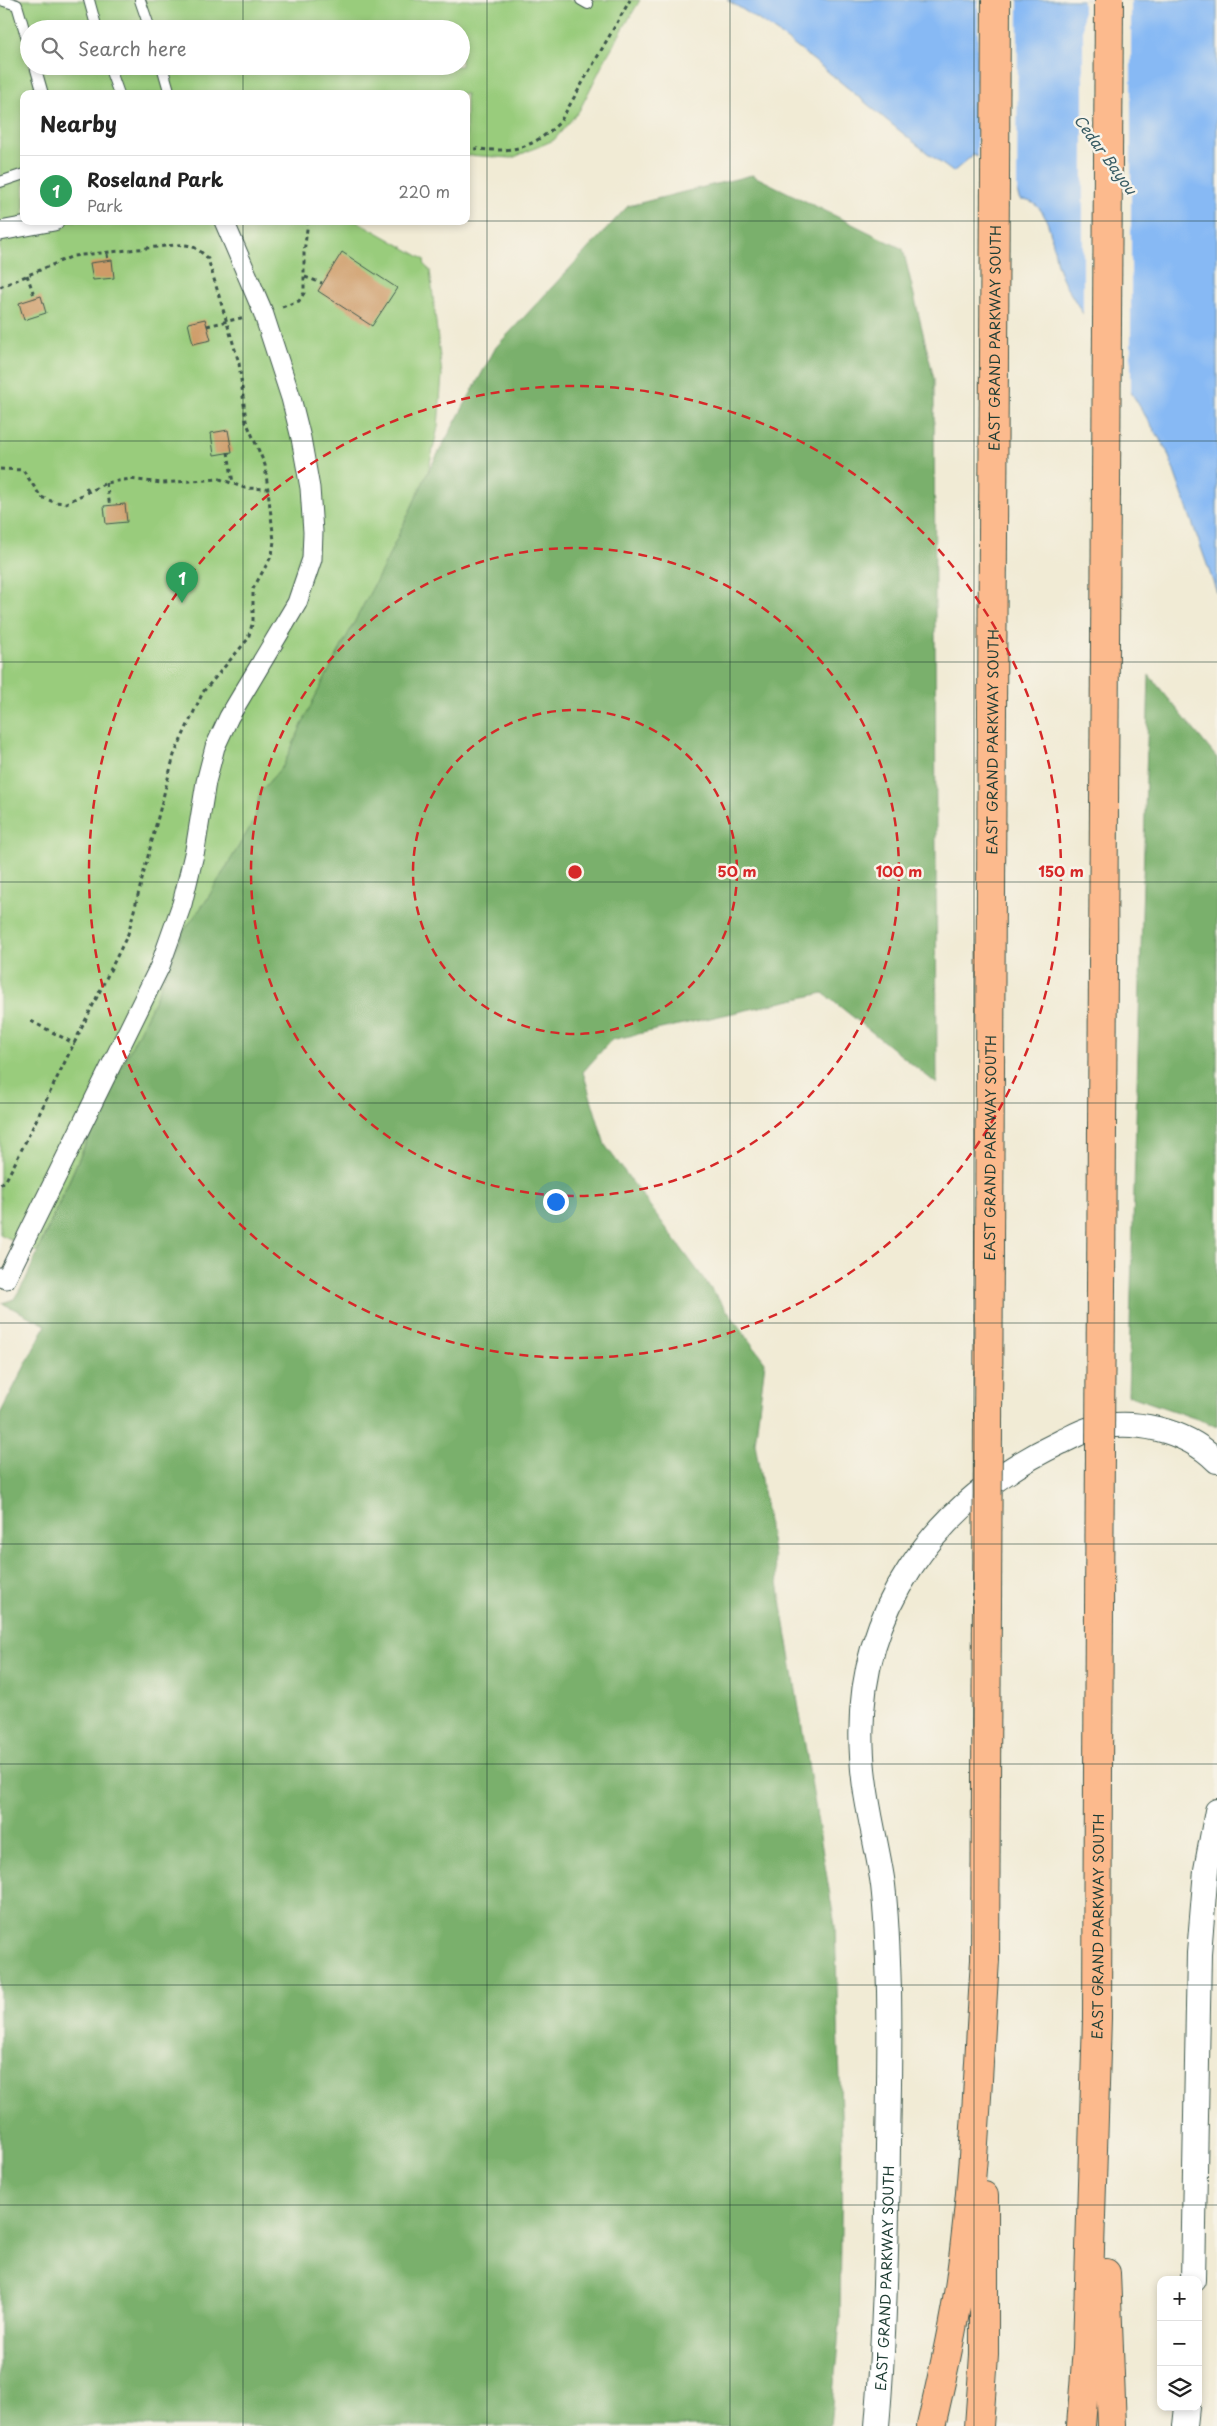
<!DOCTYPE html>
<meta charset="utf-8">
<style>
body{margin:0;font-family:"Playpen Sans",sans-serif;background:#f6f6f6;color:#222}
.controls{position:absolute;right:15px;bottom:15px;display:grid;overflow:hidden;border-radius:10px;box-shadow:0 2px 8px #0003}
.controls button{width:45px;height:45px;display:grid;place-items:center;padding:0;border:0;border-bottom:1px solid #e0e0e0;background:#fff;color:#222;font:25px sans-serif}
.you{position:absolute;left:555px;top:1201px;width:18px;height:18px;margin:-12px;border:4px solid #fff;border-radius:50%;background:#1a73e8;box-shadow:0 0 0 8px #1a73e833}
.badge{display:grid;place-items:center;width:32px;height:32px;border-radius:50%;background:#0f766e;color:#fff;font-size:16px;font-weight:700}
.pin{position:absolute;translate:-50% -41px;filter:drop-shadow(0 1px 2px #0008)}
.pin::after{content:'';position:absolute;top:26px;width:18px;height:15px;background:inherit;clip-path:polygon(0 0,100% 0,50% 100%)}
.list{margin:0;padding:0;list-style:none}
h2{display:flex;justify-content:space-between;align-items:center;height:65px;margin:0;padding:0 20px;font-size:21px}
h2 small{font-size:16px;font-weight:400;color:#767676}
.list li{display:grid;grid-template-columns:32px 1fr auto;gap:15px;align-items:center;box-sizing:border-box;height:70px;padding:0 20px;border-top:1px solid #e0e0e0}
.list b{display:block;font-size:19px;white-space:nowrap}
.list p{margin:0;font-size:16px;white-space:nowrap;color:#767676}
.list em{font-size:16px;font-style:normal;color:#767676}
.icon{flex:none;width:28px;height:28px;fill:none;stroke:currentColor;stroke-width:2;stroke-linecap:round;stroke-linejoin:round}
.map{position:relative;flex:none;width:1217px;height:2426px;overflow:hidden}
.search{position:absolute;background:#fff;box-shadow:0 2px 8px #0003;left:20px;top:20px;width:450px;height:55px;display:flex;align-items:center;gap:12px;box-sizing:border-box;padding:0 18px;border-radius:28px;color:#767676;font-size:19px}
.panel{position:absolute;background:#fff;box-shadow:0 2px 8px #0003;left:20px;top:90px;width:450px;height:135px;border-radius:10px}
.map>svg:first-child{display:block}
</style>
<div class="map">
<svg width="1217" height="2426" viewBox="0 0 1217 2426">
<rect width="100%" height="100%" fill="#f7f3e8"/>
<filter id="ink" filterUnits="userSpaceOnUse"><feTurbulence type="fractalNoise" baseFrequency=".02" numOctaves="2"/><feDisplacementMap in="SourceGraphic" scale="10" xChannelSelector="R" yChannelSelector="G"/><feConvolveMatrix kernelMatrix="1 2 1 2 8 2 1 2 1" color-interpolation-filters="sRGB"/></filter>
<filter id="wash" filterUnits="userSpaceOnUse"><feTurbulence type="fractalNoise" baseFrequency=".0096" numOctaves="4" result="noise"/><feDisplacementMap in="SourceGraphic" scale="20" xChannelSelector="R" yChannelSelector="G"/><feGaussianBlur stdDeviation="1.12" result="paint"/><feColorMatrix in="noise" values="0 0 0 0 0 0 0 0 0 0 0 0 0 0 0 0 0 1.4 0 .05"/><feComposite in="paint" operator="in"/></filter>
<g filter="url(#wash)">
<rect width="100%" height="100%" fill="#f1ebd5"/>
<path fill="#99cc7c" stroke="#5c8458" fill-rule="evenodd" d="M0,0H640L607,56L579,111L554,140L512,158L466,155V94H24V221H357L424,259L425,266L430,270L442,375L438,427L428,472L385,564L314,699L283,766L260,792L255,819L206,901L183,932L153,1004L105,1100L37,1252L0,1234ZM29,29H461V66H29Z"/>
<path fill="#7ab06c" stroke="#4c7650" d="M752,175L903,249L934,379L937,1084L823,993L611,1040L583,1072L605,1145L765,1362L755,1443L835,1926L842,2144L840,2322L830,2426H0V1414L46,1325L2,1303L14,1299L25,1281L105,1100L153,1004L183,932L206,901L255,819L260,792L283,766L314,699L385,564L428,472L496,347L628,206Z
M1149,675L1217,758V1426L1128,1395Z"/>
<path fill="#87b9f4" stroke="#537b94" d="M727,0H1217V593L1167,451L1066,286C1063,279 1059,271 1057,264C1052,244 1050,199 1020,200L1014,185L986,160L973,155L953,172C877,117 809,48 727,0Z"/>
<path fill="#f1ebd5" d="M978,0H1018L1017,199L1012,186L985,162L977,159Z
M1083,0H1131V400L1083,316Z"/>
<g id="blocks">
<path fill="#ce9b67" d="M342,252L397,288L372,326L318,291Z
M112,260L114,278L93,280L90,263Z
M41,296L46,313L24,320L19,303Z
M205,319L211,340L193,344L188,323Z
M228,430L232,452L214,455L211,433Z
M125,504L127,522L106,524L104,506Z"/>
</g>
</g>
<g filter="url(#ink)">
<use href="#blocks" fill-opacity="0" stroke="#3e574c" stroke-width="1"/>
<g fill="none" stroke-linecap="round" stroke-linejoin="round">
<g stroke="#3e574c" stroke-width="12">
<path id="service" d="M1,0L17,5L29,46
M89,0L97,29
M140,0L150,29
M581,0L588,4
M35,66L43,94
M109,66L119,94
M162,66L170,94
M0,182L24,174"/>
</g>
<g stroke="#3e574c" stroke-width="21">
<path id="minor" d="M0,231L54,221
M0,1277L6,1279L160,966L182,904L195,850L206,782L215,747L229,717L297,603L312,559L313,532L310,488L301,438L291,398L263,312L224,221"/>
</g>
<g stroke="#3e574c" stroke-width="26">
<g id="tertiary">
<path d="M1193,2280L1199,1953L1206,1870L1217,1811"/>
<path id="s1" d="M877,2426C885,2333 887,2240 888,2146C889,2095 890,2043 889,1991C888,1956 887,1920 883,1885C877,1842 864,1800 862,1756C853,1612 934,1502 1061,1442C1070,1438 1080,1432 1090,1429C1132,1418 1185,1429 1217,1461"/>
<path d="M1185,2426L1187,2407"/>
</g>
</g>
<g stroke="#3e574c" stroke-width="30">
<g id="motorway">
<path d="M1106,2273L1112,2426"/>
<path d="M931,2426C942,2378 953,2330 960,2281C975,2175 978,2067 985,1960"/>
<path d="M979,2426L984,2355V2196"/>
<path id="s2" d="M1081,2426L1087,2348L1097,2018L1098,1770"/>
</g>
</g>
<path stroke="#3e574c" stroke-width="3" stroke-dasharray="4 4" stroke-linecap="butt" d="M466,148C509,152 528,153 560,122L630,0
M107,254L108,261
M27,275L35,298
M305,277L322,283
M0,287L73,256L175,245C191,244 197,247 208,259L239,363L246,421L265,465L274,541L272,555L253,589V621L248,639L203,692L174,755L128,934L16,1161L6,1180L0,1185
M282,307L299,301L304,293V253L308,221
M207,326L245,317
M228,452L233,483
M0,469L23,470L41,497L54,502L66,503L106,483L130,479L162,483L220,479L245,488L268,489
M106,483L110,506
M86,487L89,493
M31,1021L75,1044"/>
<use href="#service" stroke="#fff" stroke-width="10"/>
<use href="#minor" stroke="#fff" stroke-width="19"/>
<use href="#tertiary" stroke="#fff" stroke-width="24"/>
<use href="#motorway" stroke="#fcba8d" stroke-width="28"/>
<g stroke="#3e574c" stroke-width="30" stroke-linecap="butt">
<g id="motorway-bridge">
<path d="M1098,1770L1109,0"/>
<path id="s3" d="M985,1960L996,0"/>
</g>
</g>
<use href="#motorway-bridge" stroke="#fcba8d" stroke-width="28"/>
</g>
</g>
<path fill="none" stroke="#1f3d34" stroke-width="1" stroke-opacity="0.55" d="M243,0V29M487,0V2426M730,0V2426M974,0V2426M243,66V94M0,221H24M243,221V2426M466,221H1217M0,441H1217M0,662H1217M0,882H1217M0,1103H1217M0,1323H1217M0,1544H1217M0,1764H1217M0,1985H1217M0,2205H1217"/>
<g fill="none" stroke="#d62828" stroke-width="2.5" stroke-dasharray="9 6">
<circle cx="575" cy="872" r="162"/>
<circle cx="575" cy="872" r="324"/>
<circle cx="575" cy="872" r="486"/>
</g>
<g text-anchor="middle" dominant-baseline="central" stroke-width="5" stroke-linejoin="round" paint-order="stroke">
<g font-size="14" fill="#1f3d34" stroke="#f7f3e8">
<text stroke="none"><textPath href="#s3" startOffset="1622">EAST GRAND PARKWAY SOUTH</textPath></text>
<text stroke="none"><textPath href="#s3" startOffset="1218">EAST GRAND PARKWAY SOUTH</textPath></text>
<text stroke="none"><textPath href="#s3" startOffset="812">EAST GRAND PARKWAY SOUTH</textPath></text>
<text stroke="none"><textPath href="#s2" startOffset="500">EAST GRAND PARKWAY SOUTH</textPath></text>
<text stroke="none"><textPath href="#s1" startOffset="148">EAST GRAND PARKWAY SOUTH</textPath></text>
</g>
<g font-size="15" font-style="italic" fill="#395c64" stroke="#f7f3e8">
<text transform="translate(1106 154) rotate(54)">Cedar Bayou</text>
</g>
</g>
<circle cx="575" cy="872" r="8" fill="#d62828" stroke="#f7f3e8" stroke-width="2.5"/>
<g font-size="15" text-anchor="middle" font-weight="bold" fill="#d62828" stroke="#f7f3e8" stroke-width="5" stroke-linejoin="round" paint-order="stroke">
<text x="737" y="877">50 m</text>
<text x="899" y="877">100 m</text>
<text x="1061" y="877">150 m</text>
</g>
</svg>
<div class="controls">
<button>+</button>
<button>−</button>
<button><svg class="icon" aria-label="layers" viewBox="0 0 24 24"><path d="M12 4l9 5-9 5-9-5zM3 14l9 5 9-5"/></svg></button>
</div>
<div class="you"></div>
<div class="pin badge" style="left:182px;top:603px;background:#2e9e5b">1</div>
<div class="search"><svg class="icon" aria-label="search" viewBox="0 0 24 24"><circle cx="10" cy="10" r="6"/><path d="M15 15l6 6"/></svg>Search here</div>
<section class="panel">
<h2>Nearby<small></small></h2>
<ul class="list">
<li><span class="badge" style="background:#2e9e5b">1</span><div><b>Roseland Park</b><p>Park</p></div><em>220 m</em></li>
</ul>
</section>
</div>
